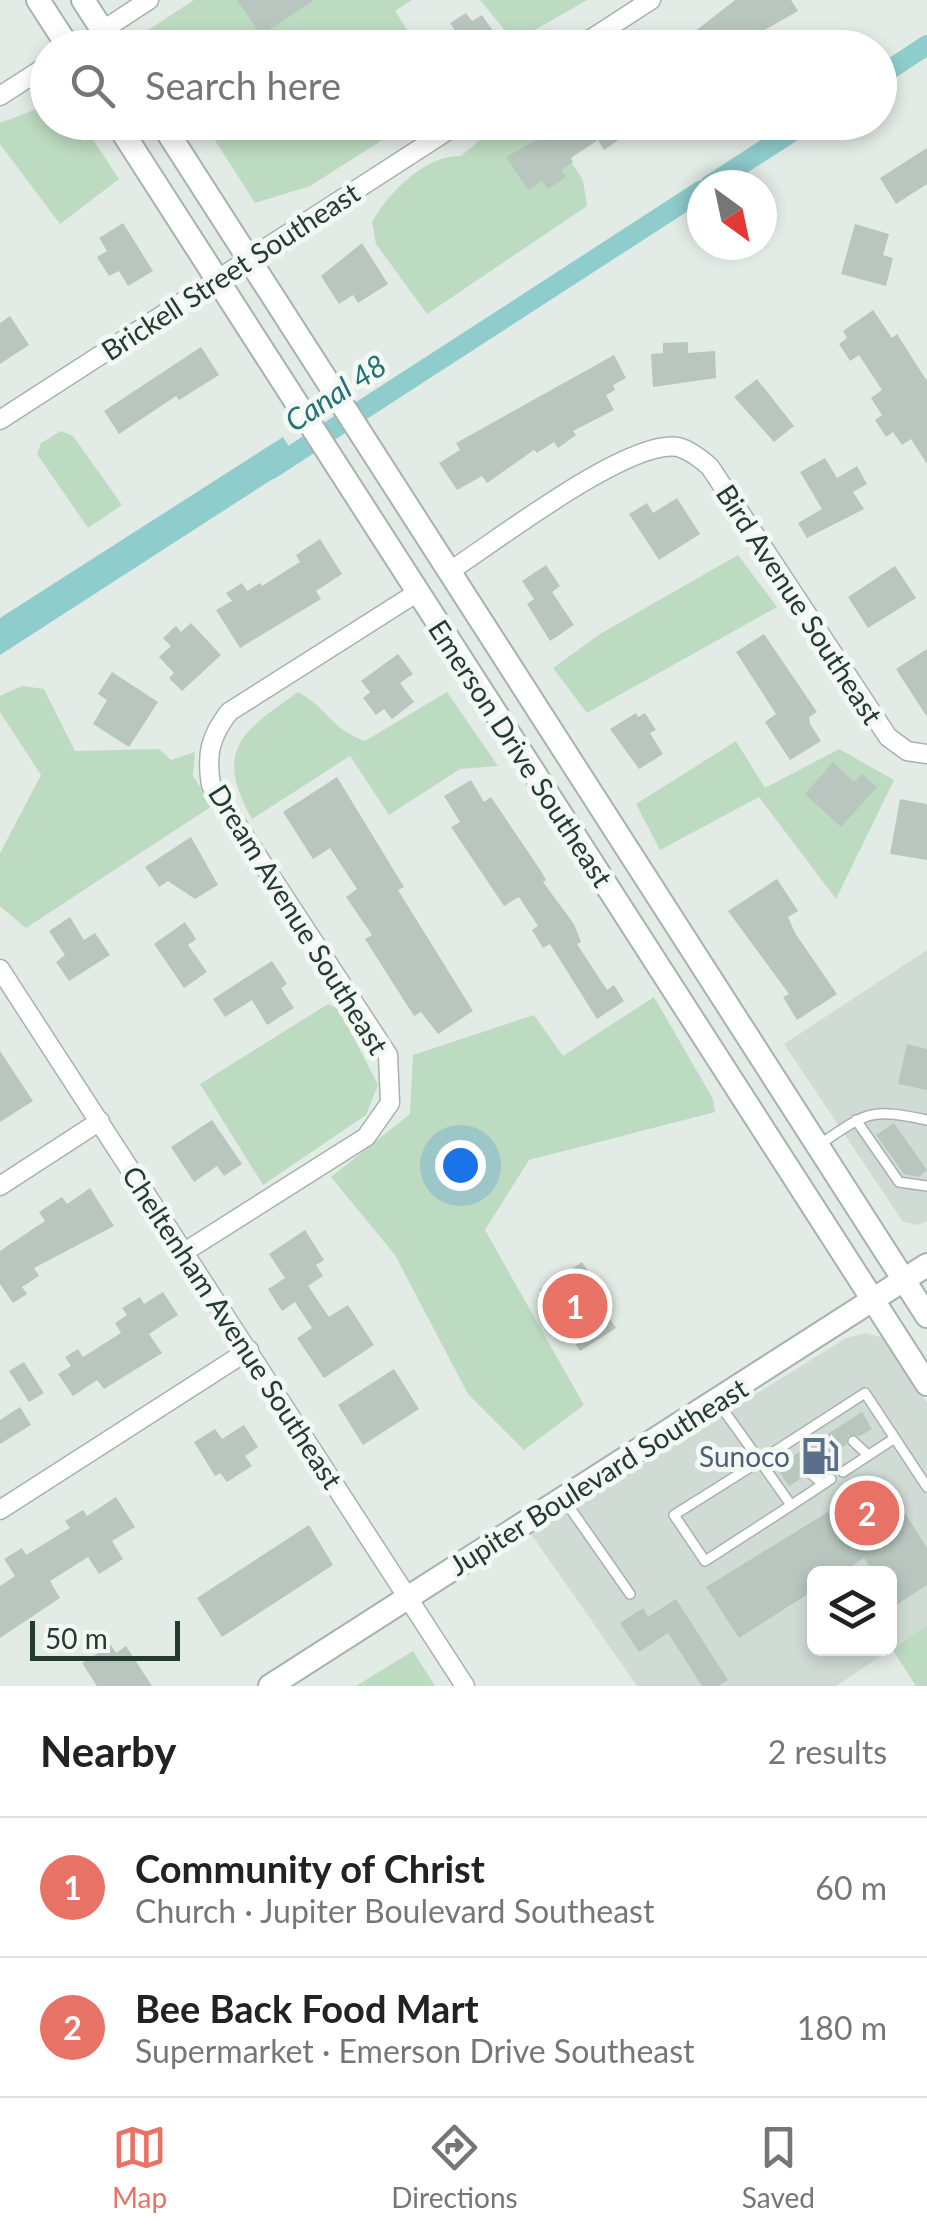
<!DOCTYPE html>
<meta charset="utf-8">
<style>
body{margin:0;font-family:Lato,sans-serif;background:#f6f6f6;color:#222}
.controls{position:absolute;right:30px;bottom:30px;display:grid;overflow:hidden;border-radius:15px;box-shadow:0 5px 15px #0003}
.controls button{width:90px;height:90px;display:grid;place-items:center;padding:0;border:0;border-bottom:2px solid #e0e0e0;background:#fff;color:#222;font:50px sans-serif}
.compass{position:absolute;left:687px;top:170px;width:90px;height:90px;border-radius:50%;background:#fff;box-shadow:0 5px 15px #0003;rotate:147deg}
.scale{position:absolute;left:30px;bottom:25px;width:150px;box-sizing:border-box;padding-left:10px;border:5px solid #243b31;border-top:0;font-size:28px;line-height:35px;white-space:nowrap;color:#243b31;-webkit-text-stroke:8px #f3f8f5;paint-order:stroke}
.you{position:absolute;left:460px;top:1165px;width:35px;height:35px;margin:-25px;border:8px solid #fff;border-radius:50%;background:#1a73e8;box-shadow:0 0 0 15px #1a73e833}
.badge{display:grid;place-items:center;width:65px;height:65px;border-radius:50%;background:#e77265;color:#fff;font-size:32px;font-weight:700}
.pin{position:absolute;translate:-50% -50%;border:5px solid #fff;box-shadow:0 2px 10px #0006}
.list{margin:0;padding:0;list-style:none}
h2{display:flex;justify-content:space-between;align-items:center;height:130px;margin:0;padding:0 40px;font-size:42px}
h2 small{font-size:32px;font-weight:400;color:#767676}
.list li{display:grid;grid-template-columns:65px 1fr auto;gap:30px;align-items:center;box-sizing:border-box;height:140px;padding:0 40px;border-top:2px solid #e0e0e0}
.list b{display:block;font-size:38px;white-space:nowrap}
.list p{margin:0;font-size:32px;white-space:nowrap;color:#767676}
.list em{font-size:32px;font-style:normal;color:#767676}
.icon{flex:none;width:55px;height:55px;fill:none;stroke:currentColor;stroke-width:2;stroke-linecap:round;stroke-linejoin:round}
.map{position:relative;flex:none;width:927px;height:1686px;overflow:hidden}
.search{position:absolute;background:#fff;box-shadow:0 5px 15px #0003;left:30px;right:30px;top:30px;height:110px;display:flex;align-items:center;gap:25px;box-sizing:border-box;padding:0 35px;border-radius:55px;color:#767676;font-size:38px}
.sheet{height:410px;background:#fff}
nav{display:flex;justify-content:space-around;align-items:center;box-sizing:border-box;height:140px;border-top:2px solid #e0e0e0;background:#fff;font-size:28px;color:#767676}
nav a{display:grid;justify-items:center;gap:5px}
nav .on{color:#e77265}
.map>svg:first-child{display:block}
</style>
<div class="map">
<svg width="927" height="1686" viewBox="0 0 927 1686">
<rect width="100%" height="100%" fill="#e3ebe6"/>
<path fill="#d1dbd5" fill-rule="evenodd" d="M927,950V1221L918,1225L903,1222L784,1044Z
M866,1333L884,1338L927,1403V1625L836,1686H637L531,1534L846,1338ZM814,1574H890V1648H814Z"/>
<path fill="#bddbc1" d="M194,0H412L395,11L418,47H155L145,32Z
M480,0H587L528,34L507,33Z
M47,105L48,122L82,123L119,179L60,224L0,144V123Z
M204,123H409L310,186L255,203Z
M500,123H545L583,180L587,206L427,314L376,244L372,222C388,193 426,154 461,156Z
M61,431L73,436L122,505L88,528L37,454L41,443Z
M738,555L777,607L587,713L553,668L600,634Z
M22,686L44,689L75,751L159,749L171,760L195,752L193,776L212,806L26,928L0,906V853L41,775L0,712V696Z
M298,692C329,709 329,728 365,741L447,692L498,766L460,769L389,815L350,756L252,819C213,749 242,732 298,692Z
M736,741L765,788L839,749L894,780L836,899L759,797L660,850L636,804Z
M654,997L713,1099L715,1112L529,1160L485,1230L584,1405L524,1450L468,1394L395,1255L331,1177L410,1114L413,1055L534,1015L563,1056Z
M328,1004L339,1009L378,1085L366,1115L263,1185L200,1084Z
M927,1625V1686H916L892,1649Z
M413,1651L435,1686H356Z"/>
<path fill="#8fcccc" d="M283,437L299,462L0,655V618Z"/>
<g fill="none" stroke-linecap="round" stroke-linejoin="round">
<path stroke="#8fcccc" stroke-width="20" d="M880,76L927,45
M710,185L807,122
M271,469L702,190"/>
</g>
<path fill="#b8c6bf" d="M237,0H314L261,35Z
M735,0H791L798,11L733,48H696L689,36Z
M466,13L472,21L482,15L498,38L484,48H432L456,32L450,23Z
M568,122H645L604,150L598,140L571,158L573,162L561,170L566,177L548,189L542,181L528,190L506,157Z
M927,148V184L896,204L880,178Z
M123,223L153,271L128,286L119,271L109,276L97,257L107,251L99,238Z
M855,224L889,234L883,255L893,258L886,286L841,274Z
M362,243L388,284L358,303L353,295L339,304L321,276Z
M873,310L892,338L897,334L927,381V464L911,439L902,445L893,432L886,437L875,420L882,415L871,398L882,390L859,355L850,361L839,344L847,338L843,331Z
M10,316L29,345L0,364V323Z
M688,342V353L715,351L716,378L653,387L651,354L663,353V343Z
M201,347L219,375L179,400L176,396L119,434L104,411Z
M614,355L626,378L613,385L615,390L606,395L614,410L573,431L576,435L558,448L554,442L537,453L534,450L487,483L482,476L457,490L439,463L460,450L456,443Z
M757,379L794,426L774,442L734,397Z
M825,458L837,478L857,466L867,484L853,492L864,509L807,538L798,523L822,509L800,472Z
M677,498L700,534L659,560L629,514L647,503L653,513Z
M320,539L342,574L316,591L321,599L240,648L216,610L232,601L226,593L242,583L247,591L260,583L262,586L300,562L296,555Z
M546,565L560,586L552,592L574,625L550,641L527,604L534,599L522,581Z
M895,566L916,598L868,628L848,597Z
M191,623L221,655L182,691L169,678L174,673L159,657L171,646L163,638L176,626L181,632Z
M764,634L817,712L809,717L810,724L821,741L790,760L765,722L776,714L736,652Z
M927,649V717L896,669Z
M398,654L413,674L400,683L414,702L392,719L384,709L376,715L363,698L370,692L361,681Z
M112,672L158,702L129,747L93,724L107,700L98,694Z
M636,713L638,717L645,713L656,730L650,733L663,754L639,769L610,729Z
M833,762L854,782L862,774L877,787L841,827L805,794Z
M337,777L404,887L398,890L473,1011L438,1034L421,1012L414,1016L365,939L372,935L346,897L357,889L330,848L313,859L283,812Z
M471,780L484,802L491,797L541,871L546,880L543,882L574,924L581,942L577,944L607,990L614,985L624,1001L597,1019L550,944L543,948L532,930L538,926L519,897L504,906L451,827L460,822L444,796Z
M900,799L927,804V860L890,854Z
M191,837L218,885L195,899L168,881L159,887L145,867Z
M777,879L798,911L788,917L795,933L837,994L797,1020L783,997L789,994L728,911Z
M70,917L84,940L95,933L110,955L69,981L56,962L65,955L49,931Z
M185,922L196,939L188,945L207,972L184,988L154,944Z
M272,961L287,984L281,988L294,1008L267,1025L252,1000L225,1017L213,999Z
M907,1044L927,1049V1090L898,1084Z
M0,1051L33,1101L0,1122Z
M212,1120L242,1164L224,1176L217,1166L194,1182L171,1147Z
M894,1123L927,1170L919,1177L904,1174L876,1135Z
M90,1188L114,1226L34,1268L39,1276L22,1287L27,1294L13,1303L0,1284V1251L45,1221L39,1212L62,1197L67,1204Z
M305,1230L324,1260L316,1265L323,1276L308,1286L329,1317L348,1305L374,1345L324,1378L297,1338L312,1328L295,1302L282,1311L268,1289L285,1278L269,1254Z
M582,1262L600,1290L593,1294L616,1328L580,1351L539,1290Z
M163,1292L178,1315L149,1334L162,1353L104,1389L97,1380L73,1396L58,1374L71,1366L65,1357L78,1349L83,1357L121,1333L115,1323L127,1315L122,1308L140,1297L144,1304Z
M24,1362L44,1393L29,1402L9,1371Z
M394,1369L419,1409L363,1445L338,1405Z
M20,1407L31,1425L0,1444V1420Z
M862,1412L872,1429L860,1436L848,1435L846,1445L832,1454L834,1458L817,1468L806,1466L803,1477L789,1486L776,1467Z
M244,1425L258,1447L245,1456L252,1466L227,1482L220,1473L215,1476L194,1442L215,1429L222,1439Z
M883,1478L927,1548V1585L895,1606L890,1598V1574H874L864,1558L840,1574H814V1590L739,1638L706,1587Z
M116,1497L135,1527L112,1541L123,1559L99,1574L88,1557L50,1581L60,1598L0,1638V1586L15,1576L4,1559L22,1548L26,1555L70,1528L65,1521L83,1510L87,1516Z
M309,1525L333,1565L222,1637L197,1598Z
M676,1599L728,1680L719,1686H702L668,1633L639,1652L620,1623L643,1608L648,1617Z
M111,1645L116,1653L126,1646L152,1686H97L82,1663Z"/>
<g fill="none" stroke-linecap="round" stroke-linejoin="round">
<g stroke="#a6b3ac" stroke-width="12">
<path id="service" d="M856,1120L899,1182L927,1186
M820,1144C868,1112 869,1108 927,1120
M717,1401L760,1461L865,1393L927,1487
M853,1441L868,1455
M843,1472L895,1438
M810,1473L823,1484
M563,1498L630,1594
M791,1505L760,1461L674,1515L705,1561C747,1534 789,1507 831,1479"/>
</g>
<g stroke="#a6b3ac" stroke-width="21">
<path id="minor" d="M103,30L149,0
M577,48L651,0
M0,96L48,65
M0,420L461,122
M450,571C495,542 629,438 678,447C690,450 701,459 710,467L888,737L907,751L927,754
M0,969L465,1686
M0,1186L100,1121
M186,1251L366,1137L390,1103L388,1055L211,785C206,754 210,737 229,712L418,592
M0,1510L249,1350"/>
</g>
<g stroke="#a6b3ac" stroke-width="26">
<path id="tertiary" d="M38,0L69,48
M83,0L114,48
M116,122L927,1384
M161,122L927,1316
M270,1686L927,1265"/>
</g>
<use href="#service" stroke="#fff" stroke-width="9"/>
<use href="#minor" stroke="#fff" stroke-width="18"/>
<use href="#tertiary" stroke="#fff" stroke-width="22"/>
</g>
<defs>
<g id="fuel-bare" transform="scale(3)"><path d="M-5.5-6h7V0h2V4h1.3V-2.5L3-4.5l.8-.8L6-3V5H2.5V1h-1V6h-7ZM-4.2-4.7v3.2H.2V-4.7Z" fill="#5c6f8a" stroke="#f3f8f5" stroke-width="2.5" paint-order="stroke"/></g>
</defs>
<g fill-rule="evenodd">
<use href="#fuel-bare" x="820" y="1456"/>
</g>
<g text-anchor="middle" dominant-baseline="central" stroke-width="10" stroke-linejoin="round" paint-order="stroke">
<g font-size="28" fill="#243b31" stroke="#f3f8f5">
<text transform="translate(230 271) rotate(-33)">Brickell Street Southeast</text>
<text transform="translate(800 604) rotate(57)">Bird Avenue Southeast</text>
<text transform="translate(521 753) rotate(57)">Emerson Drive Southeast</text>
<text transform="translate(299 919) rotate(58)">Dream Avenue Southeast</text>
<text transform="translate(233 1327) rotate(57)">Cheltenham Avenue Southeast</text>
<text transform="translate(598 1476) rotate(-32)">Jupiter Boulevard Southeast</text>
</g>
<g font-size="28" fill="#4e5e75" stroke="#f3f8f5" text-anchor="end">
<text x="790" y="1456">Sunoco</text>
</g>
<g font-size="30" font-style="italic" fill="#237172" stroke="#f3f8f5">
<text transform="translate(335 392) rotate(-33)">Canal 48</text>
</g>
</g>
</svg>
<div class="controls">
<button><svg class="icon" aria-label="layers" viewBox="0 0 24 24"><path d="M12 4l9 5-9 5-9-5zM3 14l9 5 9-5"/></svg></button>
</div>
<svg class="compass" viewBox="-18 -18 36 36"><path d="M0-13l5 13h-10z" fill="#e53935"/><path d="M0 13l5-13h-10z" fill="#767676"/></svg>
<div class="scale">50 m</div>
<div class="you"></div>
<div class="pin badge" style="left:575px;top:1306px">1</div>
<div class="pin badge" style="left:867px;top:1513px">2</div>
<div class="search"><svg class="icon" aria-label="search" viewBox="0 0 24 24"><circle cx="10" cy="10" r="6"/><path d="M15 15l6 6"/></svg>Search here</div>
</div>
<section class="sheet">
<h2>Nearby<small>2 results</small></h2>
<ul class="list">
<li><span class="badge">1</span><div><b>Community of Christ</b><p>Church · Jupiter Boulevard Southeast</p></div><em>60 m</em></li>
<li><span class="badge">2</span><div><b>Bee Back Food Mart</b><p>Supermarket · Emerson Drive Southeast</p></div><em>180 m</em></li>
</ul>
</section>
<nav>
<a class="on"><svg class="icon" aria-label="map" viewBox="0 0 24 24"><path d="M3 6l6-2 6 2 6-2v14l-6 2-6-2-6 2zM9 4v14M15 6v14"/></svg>Map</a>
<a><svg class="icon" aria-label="directions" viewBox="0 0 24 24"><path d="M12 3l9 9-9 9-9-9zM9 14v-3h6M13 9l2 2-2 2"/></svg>Directions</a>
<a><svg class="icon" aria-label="saved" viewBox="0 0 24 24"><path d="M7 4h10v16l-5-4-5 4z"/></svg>Saved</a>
</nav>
